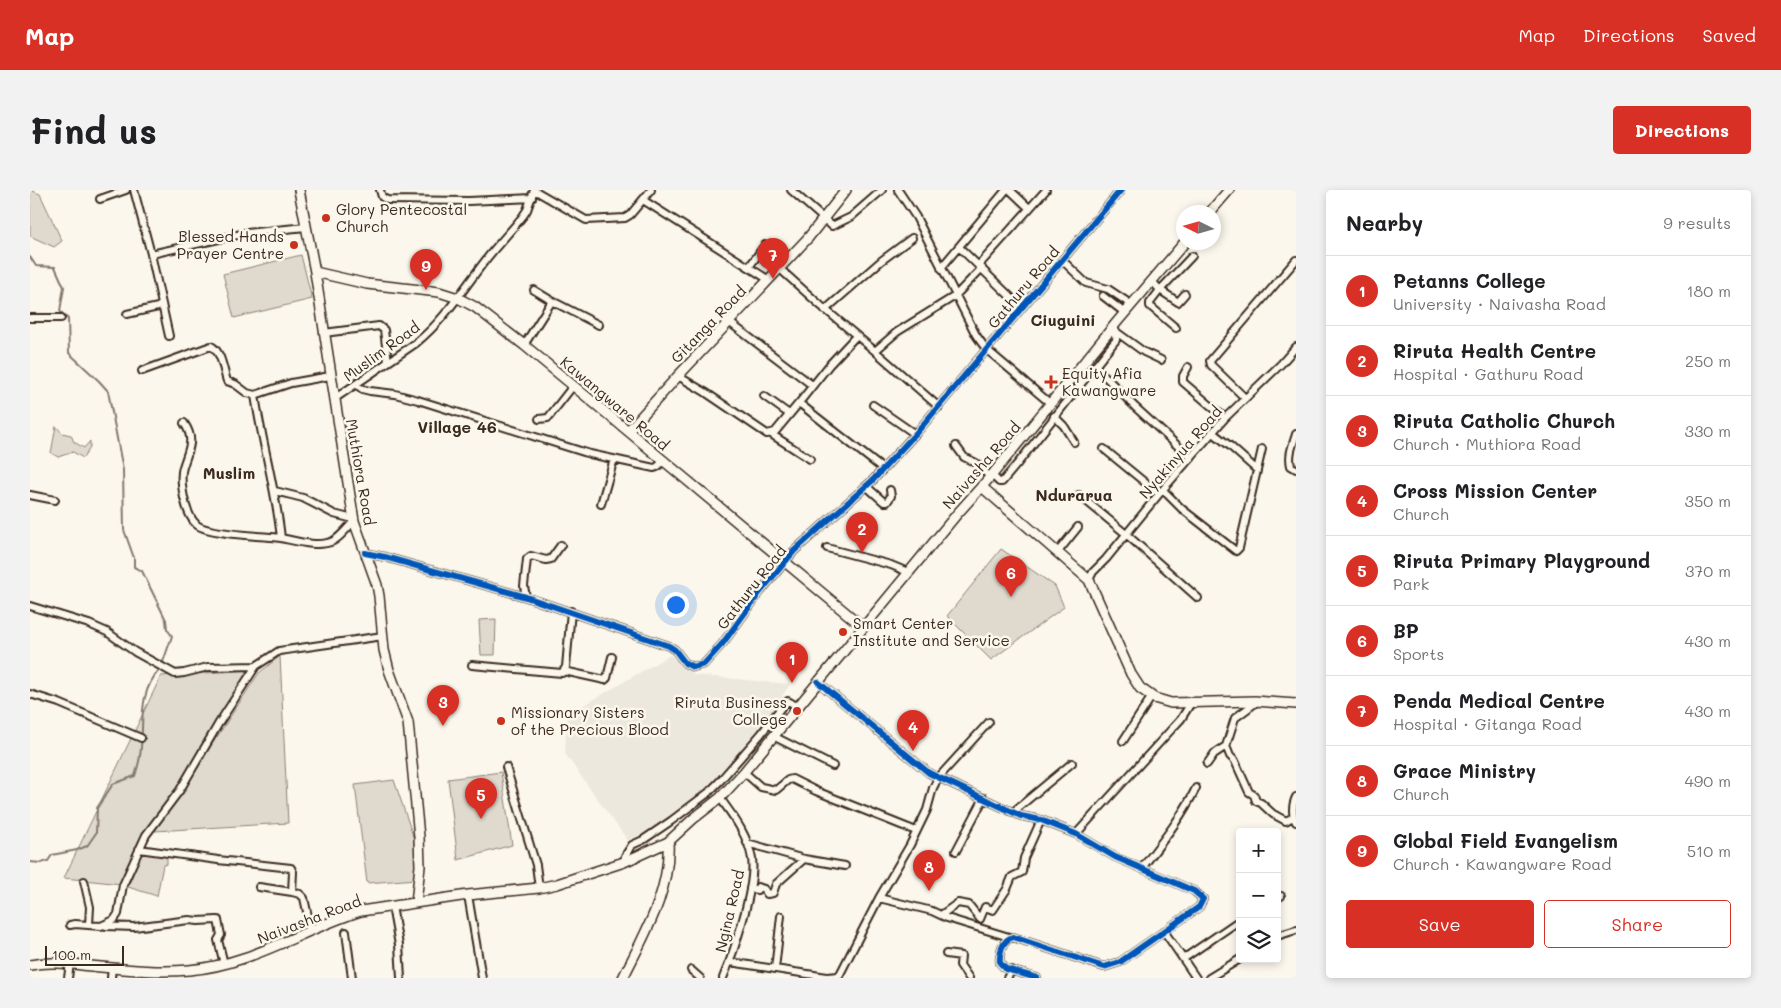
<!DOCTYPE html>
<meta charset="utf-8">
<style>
body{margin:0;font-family:Mali,sans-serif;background:#f2f2f2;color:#202124}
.controls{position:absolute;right:15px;bottom:15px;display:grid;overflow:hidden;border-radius:5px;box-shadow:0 2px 8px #0003}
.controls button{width:45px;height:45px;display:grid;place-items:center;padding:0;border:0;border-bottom:1px solid #e0e0e0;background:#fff;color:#202124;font:25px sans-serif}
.compass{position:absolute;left:1146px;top:15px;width:45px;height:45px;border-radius:50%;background:#fff;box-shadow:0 2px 8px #0003;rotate:275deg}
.scale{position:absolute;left:15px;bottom:12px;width:79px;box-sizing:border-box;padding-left:5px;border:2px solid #3b2a1e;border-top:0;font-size:14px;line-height:18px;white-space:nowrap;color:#3b2a1e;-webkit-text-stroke:4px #fbf7ec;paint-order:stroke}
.you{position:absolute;left:645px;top:414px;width:18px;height:18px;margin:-12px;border:4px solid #fff;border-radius:50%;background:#1a73e8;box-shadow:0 0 0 8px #1a73e833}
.badge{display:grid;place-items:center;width:32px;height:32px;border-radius:50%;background:#d93025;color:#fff;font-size:16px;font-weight:700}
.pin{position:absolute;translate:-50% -41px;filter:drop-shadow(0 1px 2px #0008)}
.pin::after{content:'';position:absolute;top:26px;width:18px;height:15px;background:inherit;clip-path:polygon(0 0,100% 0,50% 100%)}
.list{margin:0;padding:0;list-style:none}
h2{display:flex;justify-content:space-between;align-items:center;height:65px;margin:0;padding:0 20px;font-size:21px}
h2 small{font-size:16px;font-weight:400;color:#757577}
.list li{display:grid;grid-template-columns:32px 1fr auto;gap:15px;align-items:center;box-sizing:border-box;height:70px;padding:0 20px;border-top:1px solid #e0e0e0}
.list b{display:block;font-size:19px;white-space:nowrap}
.list p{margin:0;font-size:16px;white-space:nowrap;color:#757577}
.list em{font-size:16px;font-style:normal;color:#757577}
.actions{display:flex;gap:10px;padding:15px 20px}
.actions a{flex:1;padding:11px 0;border:1px solid #d93025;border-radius:5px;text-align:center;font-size:18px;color:#d93025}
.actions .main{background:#d93025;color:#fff}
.icon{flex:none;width:28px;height:28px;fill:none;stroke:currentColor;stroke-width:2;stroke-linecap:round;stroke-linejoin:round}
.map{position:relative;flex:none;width:1266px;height:788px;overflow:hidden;border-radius:5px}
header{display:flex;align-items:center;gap:30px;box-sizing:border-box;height:70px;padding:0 25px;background:#d93025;color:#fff}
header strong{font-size:24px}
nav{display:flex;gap:28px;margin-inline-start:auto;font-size:18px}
.intro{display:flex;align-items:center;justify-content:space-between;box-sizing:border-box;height:120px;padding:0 30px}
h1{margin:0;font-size:35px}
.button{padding:12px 22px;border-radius:5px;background:#d93025;color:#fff;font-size:18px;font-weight:700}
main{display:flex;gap:30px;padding:0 30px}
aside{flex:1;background:#fff;border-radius:5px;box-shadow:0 2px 8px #0003}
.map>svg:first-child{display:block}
</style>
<header>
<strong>Map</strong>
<nav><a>Map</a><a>Directions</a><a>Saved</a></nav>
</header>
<div class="intro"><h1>Find us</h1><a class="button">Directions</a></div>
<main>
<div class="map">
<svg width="1266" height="788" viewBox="0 0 1266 788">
<rect width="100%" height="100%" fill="#fbf7ec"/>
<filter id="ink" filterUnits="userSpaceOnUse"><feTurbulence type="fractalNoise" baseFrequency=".02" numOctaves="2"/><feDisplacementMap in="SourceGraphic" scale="10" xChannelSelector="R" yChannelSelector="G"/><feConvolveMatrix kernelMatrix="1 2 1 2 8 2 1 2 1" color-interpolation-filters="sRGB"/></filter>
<g filter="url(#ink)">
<path fill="#ede8dd" d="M640,465L664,485L760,494L739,527L678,598L616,643L598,651L535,564L537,525Z"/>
<path fill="#dfd9ce" stroke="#8d8276" d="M0,0L10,4L32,51L24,57L0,46Z
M271,65L282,109L204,128L193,84Z
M26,236L32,243L41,245L44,252L54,258L60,251V258L53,268L43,262L28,267L21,263Z
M971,359L1025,396L1034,417L961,470L917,426Z
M466,429L465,465H451L449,430Z
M250,466L258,633L125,641L229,483Z
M220,480L92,694L34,688L131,486Z
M471,582L482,655L428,670L418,589Z
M364,590L384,649L386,689L337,693L325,595Z
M112,661L137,666V674L133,675L127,706L98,697Z"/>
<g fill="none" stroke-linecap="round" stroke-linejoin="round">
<path stroke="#85796d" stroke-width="2" d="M0,67L6,76L25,77L34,97L30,121L38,129L39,163L69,191L78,201L93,280L94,340L104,368V377L112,381L136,430L137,439L142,446L133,472
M0,672L11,673L18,671L22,665L47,660L57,656L66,643L67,618L83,594L105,586C107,579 109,573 110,566C115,535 106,505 130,479"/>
<g stroke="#3b2a1e" stroke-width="10">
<path id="street" d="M104,0L121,64L139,146
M350,0L352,7L357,10L439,11L502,8
M504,0L556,30L595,28L600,25L621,0
M761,0L802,36L821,27L852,0
M868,0L886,27L946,145L956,159L1021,214
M980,0L999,18
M70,9L96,0
M613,10L739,90
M929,57L991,117
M121,64L216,43L276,37
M1032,70L1056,93L1078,99L1102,115
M949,75L1016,0
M719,77L735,55
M749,78L790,115L845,161L867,142L925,106L952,78
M911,78L976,0
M1122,91L1130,100L1120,113V116L1146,138
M1155,104L1148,112L1130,100L1162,66
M1073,106L1095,123
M522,111L569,135
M795,120L851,71L882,48
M97,124L128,117L132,114
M0,128H31
M699,132L782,195
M1085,141L1114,162L1131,170
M294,143L349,136L354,140L358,172
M494,155L522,111L504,100
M845,161L909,217
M1065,176L1105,217L1161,268
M1158,177L1153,186V192L1195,228
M112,181L181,156C192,162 193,180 197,191L205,194L217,203L225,205L261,193L300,186
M648,186L675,202L737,244L745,242L769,213L853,279
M326,194L332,199L340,201L365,204L388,210L560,264L624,278L627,277L634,271
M225,205C232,253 246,300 251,348C266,351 288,358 303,351C311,347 317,338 324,331
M734,206L759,224
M1215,208L1181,175L1180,171L1266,70
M304,209L386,153C415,130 435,96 458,67C469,53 482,40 493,26L497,20L504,0
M769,213L800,174L826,146
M843,215L885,244
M1024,226L1034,236L1044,252
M509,229L518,228L543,196
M154,233C166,250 158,260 153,277C150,286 152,298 154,308C156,317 159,328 167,335C178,344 234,346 251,348
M1182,242L1200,256L1227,280
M741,244L780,269
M1266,244C1263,255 1258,264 1261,276L1266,279
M926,256L934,267L946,273L960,287
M1074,259L1129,304
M962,285L969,292H972L988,273L1086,150V146L1080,141
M836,296L854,312H857L861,306L860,300
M1133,300L1152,319L1206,361L1209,358L1232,259
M245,301L273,308L304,324L323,329
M0,305L25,310
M1049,305L1096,344L1168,408
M571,314L584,269
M797,358L861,375L878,382
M335,363L355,367L496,407L639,456L645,460L655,473L663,477L674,474L693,453L730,402L764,361L843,290L887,242L1091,0
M1027,363L1048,337
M1059,390L1063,382L1076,369L1129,304L1195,228L1251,174L1266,157
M496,407L494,396L497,369L501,366L516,370L521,369L531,355
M0,416L59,434L77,442L105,462L145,484L154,483L178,477L226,476L249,461L353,446
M442,475L532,483L536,477L541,421
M534,481L575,490L577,488L582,467
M788,492L899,583L991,626L1011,630L1046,644L1085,667L1164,701L1173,709L1169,717L1090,772L1074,777L983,747C972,750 969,763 970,773L976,779L1007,788
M0,504L29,513L111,548
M743,546L803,576
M1093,551L1122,506
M1196,556L1200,566L1205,571L1219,602L1224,605L1226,611L1231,613L1243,624L1256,631L1263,627
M1177,574L1184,564L1196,556L1205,528L1228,511
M476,577L506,675L509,698
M714,582L731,597L746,600L758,590L762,589L786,601L886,641
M1266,607C1262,615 1262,625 1266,632
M690,608C703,626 718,645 722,669C726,696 704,762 693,788
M983,622L1042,573
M1046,644L1140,541L1151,529L1161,513
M717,653L774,669L815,676
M109,659L188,670L261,678L263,682L262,702L270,704L274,708L281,740
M926,661L954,608
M594,672L595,666L602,655L613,650L641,631L678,603L689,592L731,544L753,515L758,511L768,517
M1112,678C1131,653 1152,627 1166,598
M54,691L60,717L59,735
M229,697L262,702
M720,698L727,700L728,697L734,699L737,704L743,703L746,694L774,669
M438,705L452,788
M849,708L902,721L917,728L979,747
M1247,708L1251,706
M362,716L369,755L371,788
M911,725L928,713L939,715L950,729L955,717L963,720L977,699L982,687L992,682L994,668L1011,630
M40,735L45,734L71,736L84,730L88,724L93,695L116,645L150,600L189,533L226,476
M76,736L104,737L159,730L168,731L187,730H188L191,745L188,750L194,774
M1134,741L1166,788
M316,742L322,788
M1247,746L1266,740
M916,764L931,766L930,775L939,788
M1153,769L1210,730
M700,772L797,787L809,786L849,708L880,655L897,620L903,598L908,588L959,532
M745,779L751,726
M661,780L670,788
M38,788L40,773
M81,788L82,777
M977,788L982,780
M1179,788L1210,769"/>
</g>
<g stroke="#3b2a1e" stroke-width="12">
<path id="secondary" d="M269,0L285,82L324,331L347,395L349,406L354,460L359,480L378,532L389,647L390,676L386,713
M1180,22L1199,0
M285,82L337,94L409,102L428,108L445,117L494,155L598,241L833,437
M598,241L648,186L778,48L816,0
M952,297L1059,390L1101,484L1110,498L1124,508L1141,513L1225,511L1266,514
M0,775C20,771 41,774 61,776C93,779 127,783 159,780C221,775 273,739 331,721L438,705L509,698L527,694L594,672L638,652L663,629L690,608L714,582L927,324L962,285L1087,132L1155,52
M593,788C614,745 641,701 638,652"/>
</g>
<use href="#street" stroke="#fbf7ec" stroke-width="6"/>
<use href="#secondary" stroke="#fbf7ec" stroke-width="9"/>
<g stroke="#fbf7ec" stroke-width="9">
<path id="cycleway" d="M335,363L355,367L496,407L639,456L645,460L655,473L663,477L674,474L693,453L730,402L764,361L843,290L887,242L1091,0
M788,492L899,583L991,626L1011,630L1046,644L1085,667L1164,701L1173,709L1169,717L1090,772L1074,777L983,747C972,750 969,763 970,773L976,779L1007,788"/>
</g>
<use href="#cycleway" stroke="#0057b8" stroke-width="6"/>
</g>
</g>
<g fill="#c8321e" stroke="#fbf7ec" stroke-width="2">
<circle cx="296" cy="28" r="5"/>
<circle cx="264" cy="55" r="5"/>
<path d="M1018.5 184.5h5v5h5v5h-5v5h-5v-5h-5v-5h5z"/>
<circle cx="813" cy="442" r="5"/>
<circle cx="767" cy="521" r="5"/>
<circle cx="471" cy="531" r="5"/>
</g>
<g text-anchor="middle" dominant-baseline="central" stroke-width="5" stroke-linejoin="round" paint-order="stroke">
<g font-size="15" fill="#3b2a1e" stroke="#fbf7ec" text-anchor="start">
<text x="306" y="19">Glory Pentecostal<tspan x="306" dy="17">Church</tspan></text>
<text x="254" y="46" text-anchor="end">Blessed Hands<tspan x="254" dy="17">Prayer Centre</tspan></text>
<text x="1032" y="183">Equity Afia<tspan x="1032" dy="17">Kawangware</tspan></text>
<text x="823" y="433">Smart Center<tspan x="823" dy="17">Institute and Service</tspan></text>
<text x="757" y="512" text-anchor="end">Riruta Business<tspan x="757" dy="17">College</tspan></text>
<text x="481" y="522">Missionary Sisters<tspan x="481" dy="17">of the Precious Blood</tspan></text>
</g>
<g font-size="15" fill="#3b2a1e" stroke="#fbf7ec">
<text transform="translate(993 97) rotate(-50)">Gathuru Road</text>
<text transform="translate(678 134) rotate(-46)">Gitanga Road</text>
<text transform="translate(351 161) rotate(-36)">Muslim Road</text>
<text transform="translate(585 213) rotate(40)">Kawangware Road</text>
<text transform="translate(1150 262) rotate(-49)">Nyakinyua Road</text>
<text transform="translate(951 275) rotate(-49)">Naivasha Road</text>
<text transform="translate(331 282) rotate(80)">Muthiora Road</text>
<text transform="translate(721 397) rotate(-52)">Gathuru Road</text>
<text transform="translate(699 721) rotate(-77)">Ngina Road</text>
<text transform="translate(279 729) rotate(-21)">Naivasha Road</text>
</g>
<g font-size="16" font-weight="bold" fill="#3b2a1e" stroke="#fbf7ec">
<text x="1033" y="129">Ciuguini</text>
<text x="427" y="236">Village 46</text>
<text x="199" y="282">Muslim</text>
<text x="1044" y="304">Ndurarua</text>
</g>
</g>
</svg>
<div class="controls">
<button>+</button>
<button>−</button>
<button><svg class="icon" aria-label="layers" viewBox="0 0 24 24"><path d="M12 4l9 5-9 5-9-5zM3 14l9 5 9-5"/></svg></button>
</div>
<svg class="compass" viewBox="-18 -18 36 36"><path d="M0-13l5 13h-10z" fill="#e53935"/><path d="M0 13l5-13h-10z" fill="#757577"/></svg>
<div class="scale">100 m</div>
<div class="you"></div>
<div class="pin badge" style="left:762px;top:493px">1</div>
<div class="pin badge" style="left:832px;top:363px">2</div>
<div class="pin badge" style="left:413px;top:536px">3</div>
<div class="pin badge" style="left:883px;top:561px">4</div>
<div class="pin badge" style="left:451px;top:629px">5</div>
<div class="pin badge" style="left:981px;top:407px">6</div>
<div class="pin badge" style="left:743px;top:89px">7</div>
<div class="pin badge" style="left:899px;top:701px">8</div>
<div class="pin badge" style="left:396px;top:100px">9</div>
</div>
<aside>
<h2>Nearby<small>9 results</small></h2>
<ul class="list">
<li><span class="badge">1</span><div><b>Petanns College</b><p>University · Naivasha Road</p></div><em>180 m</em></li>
<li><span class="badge">2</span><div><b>Riruta Health Centre</b><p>Hospital · Gathuru Road</p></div><em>250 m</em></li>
<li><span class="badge">3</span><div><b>Riruta Catholic Church</b><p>Church · Muthiora Road</p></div><em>330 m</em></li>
<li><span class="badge">4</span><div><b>Cross Mission Center</b><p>Church</p></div><em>350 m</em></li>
<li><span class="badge">5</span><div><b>Riruta Primary Playground</b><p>Park</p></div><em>370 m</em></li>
<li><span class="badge">6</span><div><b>BP</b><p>Sports</p></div><em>430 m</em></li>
<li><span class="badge">7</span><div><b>Penda Medical Centre</b><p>Hospital · Gitanga Road</p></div><em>430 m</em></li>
<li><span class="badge">8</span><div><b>Grace Ministry</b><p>Church</p></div><em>490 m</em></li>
<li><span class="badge">9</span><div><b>Global Field Evangelism</b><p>Church · Kawangware Road</p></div><em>510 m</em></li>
</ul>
<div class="actions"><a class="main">Save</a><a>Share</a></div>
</aside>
</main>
